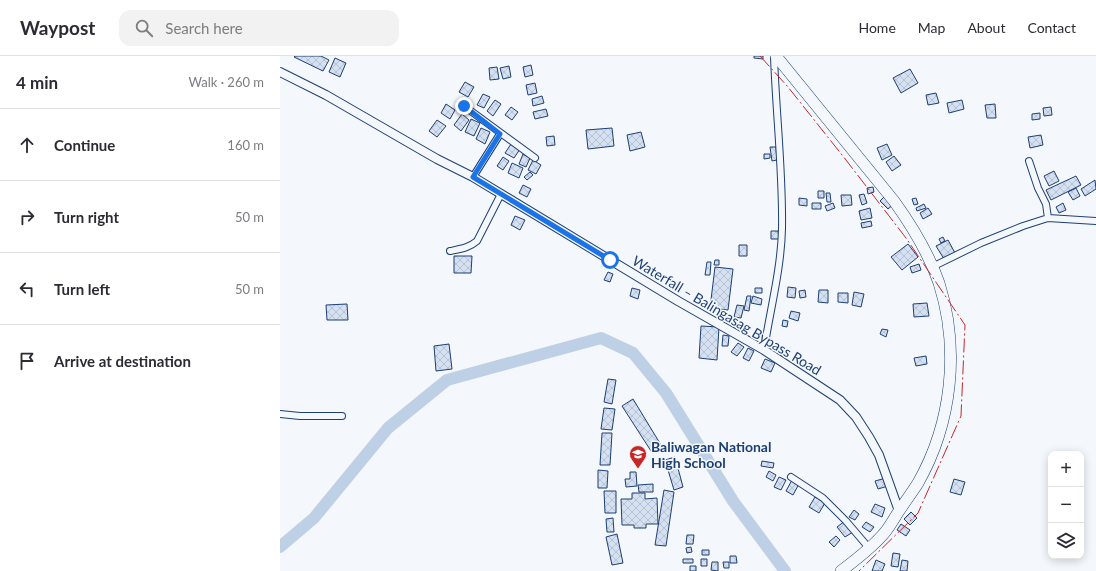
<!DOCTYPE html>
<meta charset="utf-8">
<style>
body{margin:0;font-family:Lato,sans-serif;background:#f2f2f3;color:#2b2b33}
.controls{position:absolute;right:12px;bottom:12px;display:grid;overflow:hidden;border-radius:8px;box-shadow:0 2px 10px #0003}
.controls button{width:36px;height:36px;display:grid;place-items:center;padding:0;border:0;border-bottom:1px solid #e1e1e2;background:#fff;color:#2b2b33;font:20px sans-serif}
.stop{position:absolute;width:12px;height:12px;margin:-9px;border:3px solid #1a73e8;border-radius:50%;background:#fff}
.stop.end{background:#1a73e8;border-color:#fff;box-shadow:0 1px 4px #0008}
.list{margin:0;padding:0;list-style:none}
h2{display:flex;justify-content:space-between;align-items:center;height:52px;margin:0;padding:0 16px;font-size:17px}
h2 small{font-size:13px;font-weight:400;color:#7c7c81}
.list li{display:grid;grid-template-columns:26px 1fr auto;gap:12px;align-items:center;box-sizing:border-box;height:72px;padding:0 16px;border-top:1px solid #e1e1e2}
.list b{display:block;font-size:15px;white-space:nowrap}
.list em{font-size:13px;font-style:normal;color:#7c7c81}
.icon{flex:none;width:22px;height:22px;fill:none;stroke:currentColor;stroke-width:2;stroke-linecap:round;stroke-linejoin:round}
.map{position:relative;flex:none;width:816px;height:515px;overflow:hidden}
header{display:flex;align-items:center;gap:24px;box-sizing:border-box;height:56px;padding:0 20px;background:#fff;border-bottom:1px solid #e1e1e2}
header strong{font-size:19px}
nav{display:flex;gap:22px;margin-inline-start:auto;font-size:14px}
.search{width:280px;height:36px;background:#f2f2f3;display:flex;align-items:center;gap:10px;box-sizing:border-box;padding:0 14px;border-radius:12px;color:#7c7c81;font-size:15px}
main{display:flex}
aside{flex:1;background:#fff}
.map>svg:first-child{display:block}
</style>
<header>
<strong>Waypost</strong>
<div class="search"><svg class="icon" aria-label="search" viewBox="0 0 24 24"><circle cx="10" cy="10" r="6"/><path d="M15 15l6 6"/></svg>Search here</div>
<nav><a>Home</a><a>Map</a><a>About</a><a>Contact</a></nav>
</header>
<main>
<aside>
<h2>4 min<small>Walk · 260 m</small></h2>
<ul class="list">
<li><svg class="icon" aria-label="ahead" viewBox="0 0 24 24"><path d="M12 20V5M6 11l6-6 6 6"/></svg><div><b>Continue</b></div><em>160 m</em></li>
<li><svg class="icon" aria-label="right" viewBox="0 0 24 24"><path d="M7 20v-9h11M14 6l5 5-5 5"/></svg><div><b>Turn right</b></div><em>50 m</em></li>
<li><svg class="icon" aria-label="left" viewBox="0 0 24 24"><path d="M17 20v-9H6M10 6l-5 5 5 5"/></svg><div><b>Turn left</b></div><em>50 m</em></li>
<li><svg class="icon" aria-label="arrive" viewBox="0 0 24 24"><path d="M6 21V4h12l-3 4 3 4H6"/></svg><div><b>Arrive at destination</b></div></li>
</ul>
</aside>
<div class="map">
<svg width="816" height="515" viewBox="0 0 816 515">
<defs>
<pattern id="building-cross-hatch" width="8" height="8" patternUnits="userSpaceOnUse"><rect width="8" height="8" fill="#d5e0f0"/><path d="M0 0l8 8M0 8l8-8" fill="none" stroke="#b6c1d1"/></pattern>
</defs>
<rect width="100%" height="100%" fill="#f4f7fb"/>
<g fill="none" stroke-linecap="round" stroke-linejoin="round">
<path stroke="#bed0e5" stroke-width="12" d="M0,491L34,462L108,372L167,324L321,282L353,297L386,337L453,445L505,515"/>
</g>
<path fill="url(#building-cross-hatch)" stroke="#1d3f73" d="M15,0H41L49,4L43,15L14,1Z
M474,0H483V3L474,2Z
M55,2L66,7L60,21L49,16Z
M251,9L253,19L245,21L243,11Z
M229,10L231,21L223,23L220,12Z
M217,11L219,23L210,24L209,12Z
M630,13L638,27L621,37L613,22Z
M185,26L194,31L188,41L179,36Z
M255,27L257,37L248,39L246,29Z
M656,37L659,47L648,49L646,39Z
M203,38L210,41L204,52L197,49Z
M262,40L264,47L253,50L252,43Z
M215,44L221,48L213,60L207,55Z
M682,44L684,53L669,57L667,47Z
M166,48L175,54L170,63L161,57Z
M715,48L716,62H707L705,49Z
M231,51L238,56L232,64L225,59Z
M771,51L772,59L764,60L763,52Z
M266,53L268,60L255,63L253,56Z
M760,57V63L752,64V58Z
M182,58L189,64L181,75L174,69Z
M191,63L200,67L194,80L185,76Z
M157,64L166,70L157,81L149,75Z
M201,72L210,76L205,88L196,83Z
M332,72L334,90L308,93L306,74Z
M361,76L365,91L350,95L347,79Z
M761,79L763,89L750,92L748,81Z
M274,80L275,89L267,90L266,81Z
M231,88L240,93L234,102L225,97Z
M607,88L612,99L602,104L597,92Z
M490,91H496L497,104L492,105Z
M243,98L250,102L246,111L239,108Z
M484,98H490V102L484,103Z
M614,100L621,109L612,115L606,106Z
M223,101L229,105L223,114L217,110Z
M253,104L261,109L256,118L248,114Z
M232,107L243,112L239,122L228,117Z
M774,115L779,125L769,130L764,120Z
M250,116L253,119L247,124L244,121Z
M796,120L801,129L771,144L766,134Z
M815,124L816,133L805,140L801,133Z
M243,129L251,133L247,141L239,137Z
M593,131L594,136L588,138L587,132Z
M796,132L800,140L793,144L788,136Z
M538,135H544V142H538Z
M546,137H550L551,146H547Z
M584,138L587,147L582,149L579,139Z
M561,139H571L572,149L562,150Z
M606,139L614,148L608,153L600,145Z
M519,142L527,143V150L519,149Z
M636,142L638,148L634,149L632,143Z
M532,147H541V153H532Z
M553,147L555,152L547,155L545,150Z
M783,147L786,154L779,157L776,151Z
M644,148L646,152L637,155L636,152Z
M590,152L592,162L581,164L579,155Z
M648,152L652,158L643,163L640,157Z
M235,160L245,164L240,174L231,169Z
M591,165L592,170L582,172L581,167Z
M491,175H498L499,183H491Z
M663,181L665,185L661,187L659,183Z
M668,184L675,197L664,203L656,190Z
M628,188L638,201L622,214L611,201Z
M459,189H467V200H459Z
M174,200H192L191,217H174Z
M435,204H439V209H434Z
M427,206H431L430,219H425Z
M639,208L641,214L632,217L630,211Z
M435,211L453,213L448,254L430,252Z
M328,216L333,218L330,226L324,224Z
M508,231L516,232L515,242L507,241Z
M352,232L360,234L358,243L350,240Z
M475,232H482V237H475Z
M525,234L526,241L520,242L519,235Z
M539,234H548V247L538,246Z
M574,236L584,238L581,251L572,249Z
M558,237H568V247L558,246Z
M467,240H471L469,255L464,254Z
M473,240L482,243L481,249L471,247Z
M647,247L649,260L634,261L633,248Z
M67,248L68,264H47L46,249Z
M457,249L464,250L461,262L454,261Z
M511,255L520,257L518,265L509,262Z
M503,264L508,265L507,271L502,270Z
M421,270L439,271L437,304L419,302Z
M602,273L608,274L606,281L600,278Z
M443,279L449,280L448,290H442Z
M458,287L464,291L457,300L451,296Z
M169,288L172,313L156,315L154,290Z
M468,292L474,295L469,305L463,302Z
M646,300L647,308L636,310L634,302Z
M485,303L495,307L491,316L481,312Z
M328,323L336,324L332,348L324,346Z
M353,343L381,389L371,395L342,350Z
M324,352L335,353L332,374L321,373Z
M322,377H332L330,409H320Z
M395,401L403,431L394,434L385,404Z
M482,405L494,407L493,412L481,410Z
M318,414L328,415L327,432H318Z
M489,415L496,419L493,425L486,421Z
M350,416H356L357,430L346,431L345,423H350Z
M499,421L506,424L501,434L494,431Z
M606,422L608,430L598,433L595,425Z
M674,423L685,426L681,439L670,436Z
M512,424L519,428L513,439L506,435Z
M373,428V436H359L358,429Z
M384,434L394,436L386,490L375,489Z
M324,435H336V457H325Z
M352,437H365V443L377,442L378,468H366V472H354V469H342L341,443H352Z
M535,441L545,447L539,457L529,451Z
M595,448L605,452L602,461L591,456Z
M574,454L579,458L575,464L569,461Z
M631,456L637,462L630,469L624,463Z
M333,462L334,476H327L326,463Z
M565,465L573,476L565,481L557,471Z
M586,466L594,471L590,476L582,471Z
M621,468L630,474L626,480L617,474Z
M337,478L343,507L332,509L326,481Z
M407,479H414L413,488H406Z
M556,480L560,484L554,491L549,486Z
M411,491L412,496L407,497L406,492Z
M422,494H429V499H422Z
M613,497L620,498L618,511L611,510Z
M450,500H456L457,507H450Z
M403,503H413V507H403Z
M421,503H427V510H421Z
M596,504L605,508L602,515H592Z
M622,504L628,505L627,515H620Z
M432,506H438V515L431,514Z
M443,506H449V512H444Z
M410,510H416V515H410Z"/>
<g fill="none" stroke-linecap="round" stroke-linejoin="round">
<g stroke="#1d3f73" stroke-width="8">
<path id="street" d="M184,50L255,102
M749,105L758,132L766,148L768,162
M193,121L220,78
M170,195C180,193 189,192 197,185L221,138
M652,211L701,187L743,170L768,162L816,165
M484,294C490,254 501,214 502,173C503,116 496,58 494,0
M0,358L20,360H62
M511,421L543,442L566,465L589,492"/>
</g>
<g stroke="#1d3f73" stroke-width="10">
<path id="secondary" d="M0,16L46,39L157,103L193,121L398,245L484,294L560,344L576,361L589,381L599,399L619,455"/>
</g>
<g stroke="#1d3f73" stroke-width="12">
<path id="highway" d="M496,0L614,145C632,170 649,198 659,227C680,293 672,367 638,427C633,435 627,443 621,452C616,459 612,467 606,475C594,490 577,503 561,515"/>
</g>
<use href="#street" stroke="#f4f7fb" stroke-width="6"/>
<use href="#secondary" stroke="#f4f7fb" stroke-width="8"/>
<use href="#highway" stroke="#f4f7fb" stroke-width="11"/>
<path stroke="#c62828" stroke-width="1" stroke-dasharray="14 3 2 3" stroke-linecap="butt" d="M480,0L508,31L566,104L626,182L685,269L681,360L638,457L579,515"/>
</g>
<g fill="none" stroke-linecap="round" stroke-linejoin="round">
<path stroke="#1a73e8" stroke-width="5" d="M184,50L220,78L193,121L330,204"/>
</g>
<defs>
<g id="school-pin" transform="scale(0.9)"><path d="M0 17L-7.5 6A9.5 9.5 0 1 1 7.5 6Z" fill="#c62828" stroke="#f4f7fb"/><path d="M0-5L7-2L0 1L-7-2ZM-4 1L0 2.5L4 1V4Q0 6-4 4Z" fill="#fff"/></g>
</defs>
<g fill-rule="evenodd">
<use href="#school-pin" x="358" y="398"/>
</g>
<g text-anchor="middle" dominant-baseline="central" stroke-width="3" stroke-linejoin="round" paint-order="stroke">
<g font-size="14" fill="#1d3f73" stroke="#f4f7fb">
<text transform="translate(447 259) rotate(31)">Waterfall ‒ Balingasag Bypass Road</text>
</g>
<g font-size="14" font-weight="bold" fill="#1d3f73" stroke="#f4f7fb" text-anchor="start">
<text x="371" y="390">Baliwagan National<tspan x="371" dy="16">High School</tspan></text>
</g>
</g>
</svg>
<div class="controls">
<button>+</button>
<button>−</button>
<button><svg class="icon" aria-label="layers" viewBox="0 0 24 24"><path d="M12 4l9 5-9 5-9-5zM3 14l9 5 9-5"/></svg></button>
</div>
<div class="stop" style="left:330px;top:204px"></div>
<div class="stop end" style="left:184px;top:50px"></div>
</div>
</main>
